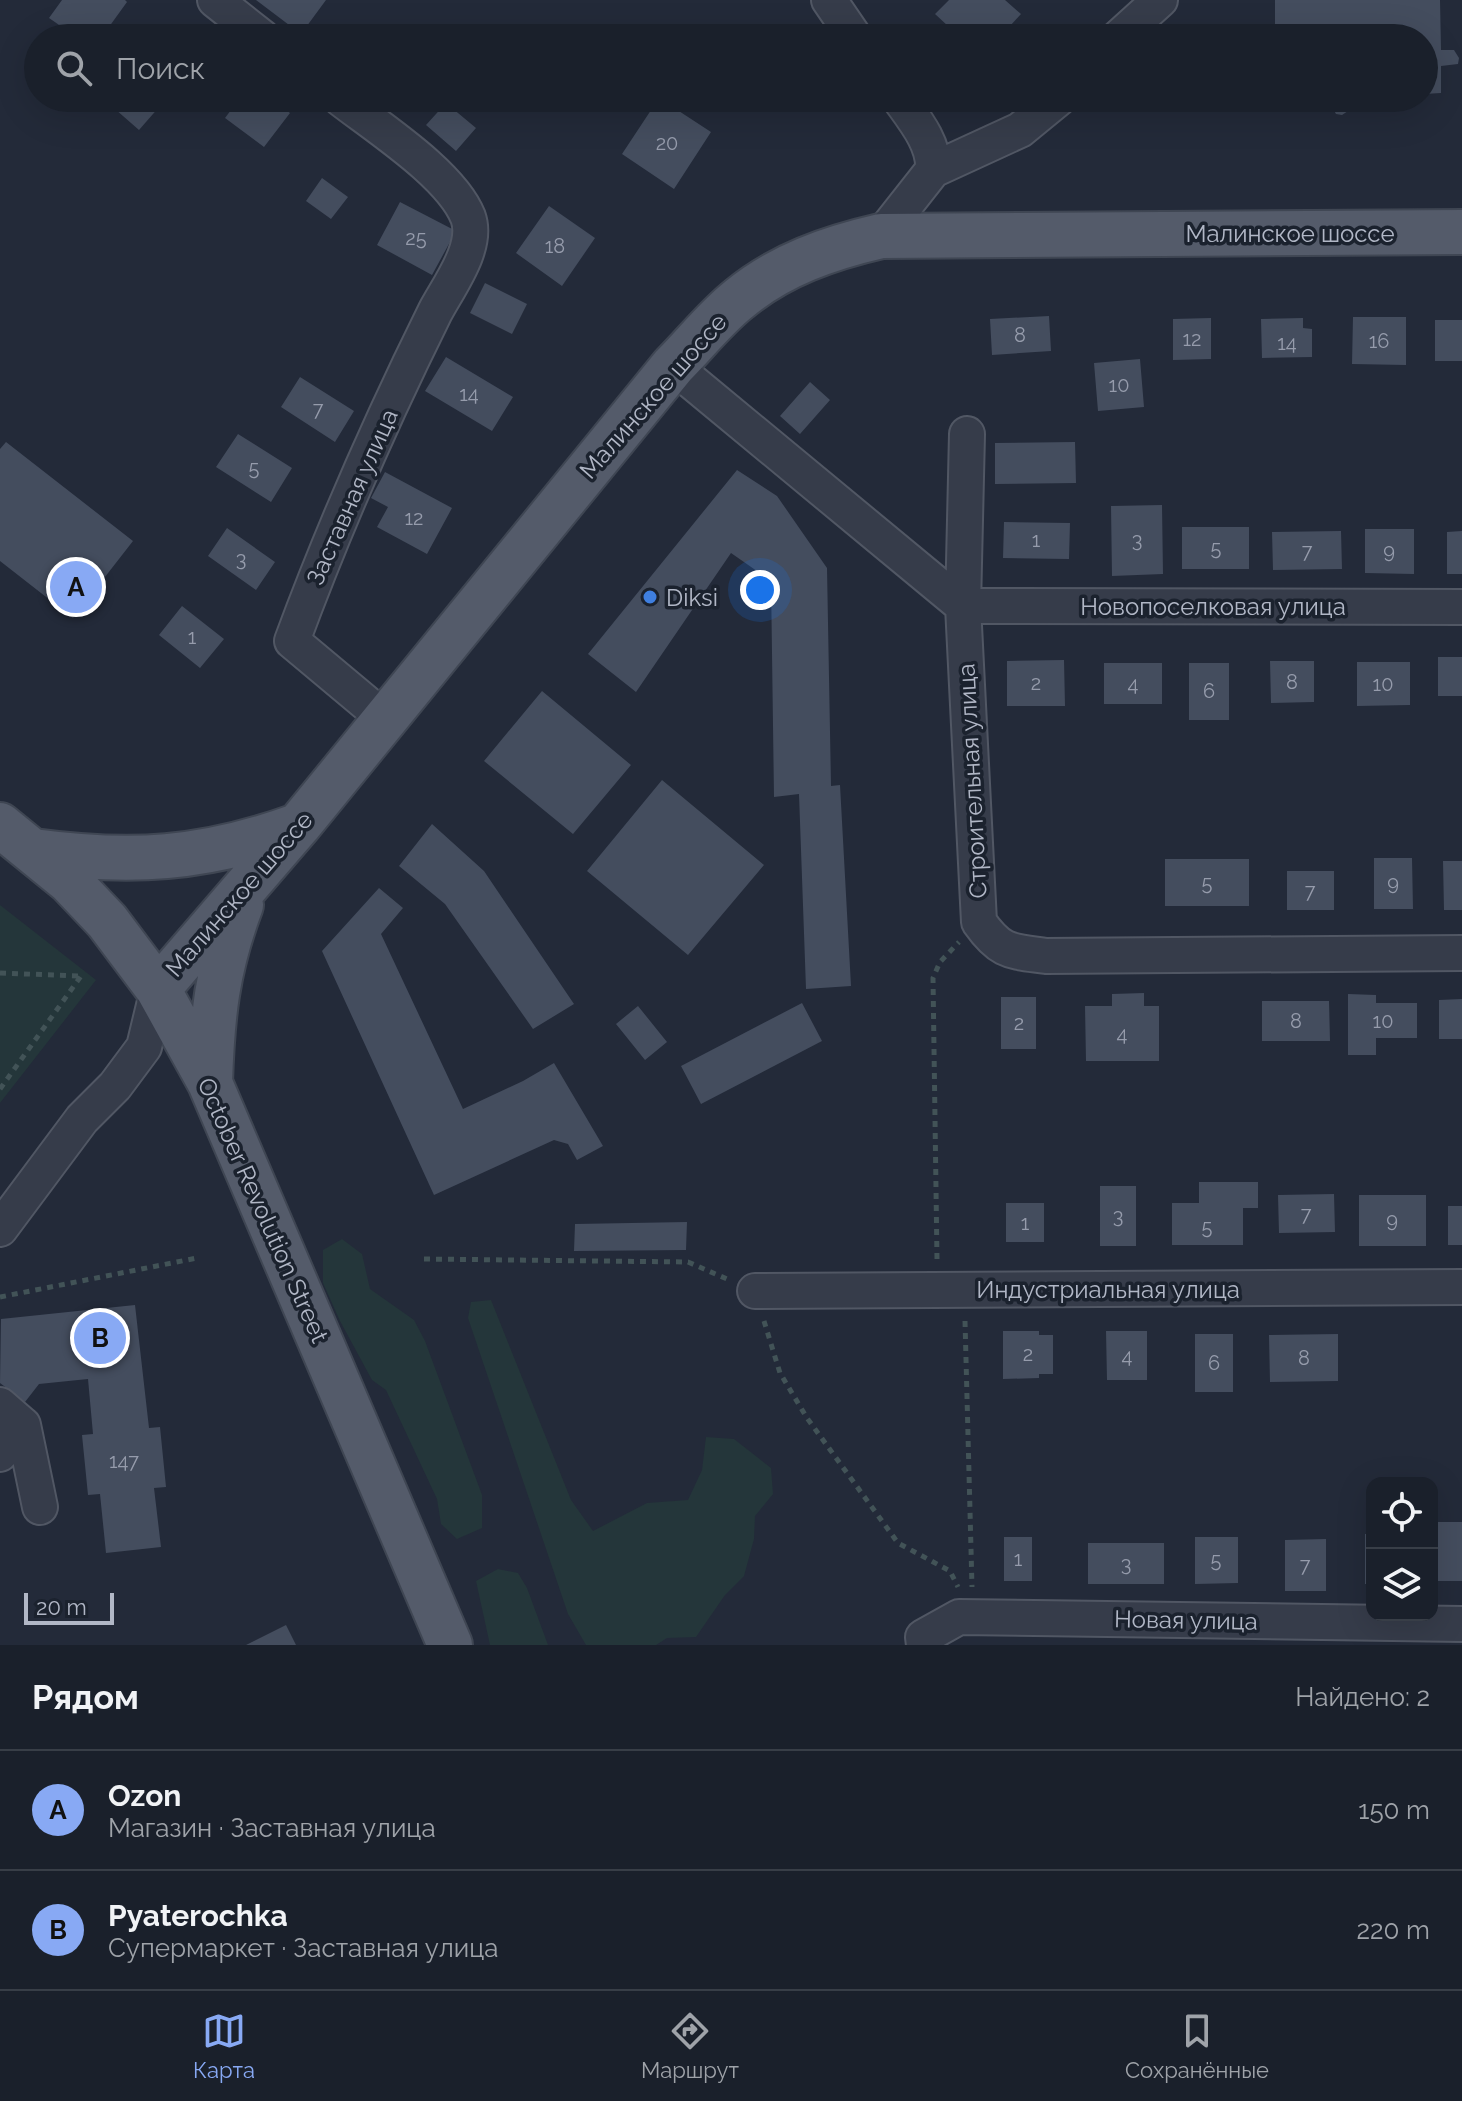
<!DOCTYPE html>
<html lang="ru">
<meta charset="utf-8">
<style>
body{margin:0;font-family:Raleway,sans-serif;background:#272d37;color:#f1f3f6}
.controls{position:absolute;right:24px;bottom:24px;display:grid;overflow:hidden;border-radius:16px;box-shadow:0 8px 32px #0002}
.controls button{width:72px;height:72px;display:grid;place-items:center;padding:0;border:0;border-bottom:2px solid #383e47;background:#1a202b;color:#f1f3f6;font:40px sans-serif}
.scale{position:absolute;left:24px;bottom:20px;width:90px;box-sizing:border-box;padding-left:8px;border:4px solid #b1b7c6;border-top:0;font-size:22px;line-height:28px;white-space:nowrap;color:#b1b7c6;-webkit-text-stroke:6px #1b222e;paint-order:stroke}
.you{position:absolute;left:760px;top:590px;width:28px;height:28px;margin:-20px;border:6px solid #fff;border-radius:50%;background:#1a73e8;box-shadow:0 0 0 12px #1a73e833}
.badge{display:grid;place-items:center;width:52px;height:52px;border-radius:50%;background:#88a9f4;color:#111;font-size:26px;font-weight:700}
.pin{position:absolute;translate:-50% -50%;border:4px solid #fff;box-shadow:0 2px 8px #0006}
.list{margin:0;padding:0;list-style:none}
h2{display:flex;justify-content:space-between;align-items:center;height:104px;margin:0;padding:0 32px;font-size:34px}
h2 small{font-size:26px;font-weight:400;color:#9fa3a9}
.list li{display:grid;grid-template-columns:52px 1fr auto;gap:24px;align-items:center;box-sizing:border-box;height:120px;padding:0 32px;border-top:2px solid #383e47}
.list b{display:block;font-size:30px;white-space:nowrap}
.list p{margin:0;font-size:26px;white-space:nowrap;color:#9fa3a9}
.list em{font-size:26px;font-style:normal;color:#9fa3a9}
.icon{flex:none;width:44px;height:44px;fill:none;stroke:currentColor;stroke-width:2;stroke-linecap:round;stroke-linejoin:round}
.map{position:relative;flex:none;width:1462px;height:1645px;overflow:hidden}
.search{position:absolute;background:#1a202b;box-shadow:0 8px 32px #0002;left:24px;right:24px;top:24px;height:88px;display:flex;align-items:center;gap:20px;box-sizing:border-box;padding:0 28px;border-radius:44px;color:#9fa3a9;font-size:30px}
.sheet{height:344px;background:#1a202b}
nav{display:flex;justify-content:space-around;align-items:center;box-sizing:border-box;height:112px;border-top:2px solid #383e47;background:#1a202b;font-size:22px;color:#9fa3a9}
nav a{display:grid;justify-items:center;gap:4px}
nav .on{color:#88a9f4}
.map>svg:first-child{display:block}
</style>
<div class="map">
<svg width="1462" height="1645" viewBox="0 0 1462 1645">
<rect width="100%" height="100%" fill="#232a39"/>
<path fill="#24363a" d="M0,905L96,980L0,1103Z
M342,1239L362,1254L370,1289L414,1320L425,1341L482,1495V1528L457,1539L441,1524L437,1499L386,1390L372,1380L340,1321L323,1283V1250Z
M491,1300L571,1500L593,1531L647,1503L688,1500L702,1470L706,1437L734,1439L771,1468L773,1494L755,1516L754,1539L744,1576L725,1595L696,1637L667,1638L656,1645H586L568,1614L468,1318L471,1302Z
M498,1569L518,1573L527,1588L548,1645H490L476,1581Z"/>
<path fill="#444d5e" d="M62,0H125L127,2L101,38H78L49,18Z
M256,0H326L301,34Z
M949,0H1005L1021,14L999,38H961L935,14Z
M1275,0H1440L1441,50H1454L1459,58L1458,64L1441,66V93L1424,94V38H1257V24H1275Z
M382,25L396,38H370Z
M111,98H167L139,130L107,102Z
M240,98H271L290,113L264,147L225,118Z
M396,98H422L410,111Z
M659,98L711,132L674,189L622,154Z
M1332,98H1352L1351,109L1342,115L1336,114L1331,105Z
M446,103L476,128L456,151L426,125Z
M322,178L348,197L331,219L306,201Z
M400,202L456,231L432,275L377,245Z
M549,206L595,238L562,286L516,253Z
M485,283L527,304L512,334L470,313Z
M1049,316L1051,351L992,355L990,319Z
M1353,317H1406V365L1352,364Z
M1211,318V359L1173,360V319Z
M1303,318V328L1312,329V357L1262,358L1261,319Z
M1435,320H1462V361H1435Z
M446,357L513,397L492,431L425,391Z
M1140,359L1144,407L1098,411L1094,363Z
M300,377L354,411L335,442L281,407Z
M810,382L830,400L800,434L780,416Z
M238,434L292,468L271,502L216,467Z
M6,442L133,541L73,618L0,561V449Z
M1075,442L1076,483L995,484V443Z
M737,470L777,496L827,568L831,786L840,785L851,986L806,989L799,794L774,797L771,581L731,553L636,692L588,654Z
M385,472L452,508L427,554L377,527L388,507L371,498Z
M1162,505L1163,574L1112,576L1111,506Z
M1004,522L1070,523L1069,559L1003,558Z
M1182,527H1249V569H1182Z
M227,528L275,562L256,590L208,556Z
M1365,529H1414V574L1365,573Z
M1341,531L1342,569L1273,570L1272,532Z
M1462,531V574H1447V532Z
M182,606L224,639L200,668L159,635Z
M1438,657H1462V696H1438Z
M1064,660L1065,706H1007V661Z
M1270,661H1314V702L1271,703Z
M1357,662H1410V705L1357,706Z
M1104,663H1162V704H1104Z
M1189,663H1229V720H1189Z
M542,691L631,765L573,834L484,761Z
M662,780L764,865L688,955L587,871Z
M432,824L484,871L574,1004L533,1029L445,904L399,866Z
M1374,858H1412L1413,909H1374Z
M1165,859H1249V906H1165Z
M1443,861H1462V910H1444Z
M1287,871H1334V910H1287Z
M379,888L403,908L381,934L463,1109L523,1081L554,1063L603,1146L577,1160L568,1144L554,1140L434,1195L322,951Z
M1144,993V1006H1159V1061H1086L1085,1006H1112V994Z
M1348,994L1376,995V1003H1417V1038H1376V1055H1348Z
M1001,997H1036V1049H1001Z
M1462,999V1039H1439V1000Z
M1262,1001H1329L1330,1041H1262Z
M802,1003L822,1041L701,1104L681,1066Z
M638,1006L667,1042L645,1060L616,1024Z
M1199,1182H1258V1208H1243V1245H1172V1203H1199Z
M1100,1186H1136V1246H1100Z
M1334,1194L1335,1232L1279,1233L1278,1195Z
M1359,1195H1426V1246H1359Z
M1006,1203H1044V1242H1006Z
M1448,1206H1462V1245H1448Z
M687,1222L686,1250L574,1251L575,1224Z
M135,1305L149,1428L160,1427L166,1487L154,1488L161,1547L106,1553L100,1494L88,1495L82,1435L93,1434L88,1379L39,1384L25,1402L0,1383L1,1319Z
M1003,1331H1039V1335H1053V1374H1039V1378L1003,1379Z
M1106,1331H1147V1380H1107Z
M1195,1334H1233V1392H1195Z
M1338,1334V1381L1270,1382L1269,1335Z
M1434,1522H1462V1581H1434Z
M1365,1534H1372V1584H1365Z
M1004,1537H1032V1581H1004Z
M1195,1537H1238V1583L1195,1584Z
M1326,1539V1591H1285V1540Z
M1088,1543H1164V1584H1088Z
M286,1625L296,1645H246Z"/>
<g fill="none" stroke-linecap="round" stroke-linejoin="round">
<g stroke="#515764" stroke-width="38">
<path id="minor" d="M215,0L263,38
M829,0L855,38
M1118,38L1160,0
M340,98C377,127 451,174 468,217C479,247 448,287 435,312C382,419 333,530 292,641L384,718
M899,98C914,119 935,144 933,170
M881,236L933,170L1020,130L1059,98
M673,366L963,606
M967,434L963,606L979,922C1001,953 1010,951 1046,956L1462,953
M963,606L1462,607
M0,1229L82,1119L115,1086L144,1047L158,989
M755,1291L1462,1287
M0,1405L23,1425L40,1507
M0,1454L23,1425
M924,1645L923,1637L959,1617L1462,1624"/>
</g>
<g stroke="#3f4653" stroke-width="48">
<path id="major" d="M0,825L70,882L107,921L158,989L210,1083L450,1645
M33,851C131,864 203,860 297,826
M158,989L299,825L673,366C695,344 715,318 739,299C780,265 829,248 881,236L1462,232
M210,1083C212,1017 217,968 241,905"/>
</g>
<path stroke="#425357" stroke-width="5" stroke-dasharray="6 6" stroke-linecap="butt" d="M0,973L80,976
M0,1089L81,976
M424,1259L688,1262L727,1279
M937,1259L933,978L940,962L959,942
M0,1297L197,1258
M764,1321L780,1373L807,1418L898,1543L950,1571L958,1587
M965,1321L972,1587"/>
<use href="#minor" stroke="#363c4a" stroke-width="34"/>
<use href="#major" stroke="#545b6a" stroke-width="44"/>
</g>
<circle fill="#3f7fe0" stroke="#1b222e" stroke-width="3" cx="650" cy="597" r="8"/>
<g text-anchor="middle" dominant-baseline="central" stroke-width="7" stroke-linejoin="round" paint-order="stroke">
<g font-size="20" fill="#969cac">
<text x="667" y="143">20</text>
<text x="416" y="238">25</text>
<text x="555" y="246">18</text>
<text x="1020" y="335">8</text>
<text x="1192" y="339">12</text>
<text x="1379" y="341">16</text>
<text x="1287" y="343">14</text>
<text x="1119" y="385">10</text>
<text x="469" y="394">14</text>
<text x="318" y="409">7</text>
<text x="254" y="468">5</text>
<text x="414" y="518">12</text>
<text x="1036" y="540">1</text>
<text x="1137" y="540">3</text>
<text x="1216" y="548">5</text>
<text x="1307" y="551">7</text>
<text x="1389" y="551">9</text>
<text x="241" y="559">3</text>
<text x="192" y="637">1</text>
<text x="1292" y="682">8</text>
<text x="1036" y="683">2</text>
<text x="1133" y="684">4</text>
<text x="1383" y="684">10</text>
<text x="1209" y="691">6</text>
<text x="1207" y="883">5</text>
<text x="1393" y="883">9</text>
<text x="1310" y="891">7</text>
<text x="1296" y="1021">8</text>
<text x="1383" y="1021">10</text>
<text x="1019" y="1023">2</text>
<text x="1122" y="1034">4</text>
<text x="1306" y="1214">7</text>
<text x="1118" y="1216">3</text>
<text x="1392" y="1220">9</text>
<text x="1025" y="1223">1</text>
<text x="1207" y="1227">5</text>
<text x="1028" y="1354">2</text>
<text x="1127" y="1356">4</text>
<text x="1304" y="1358">8</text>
<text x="1214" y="1363">6</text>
<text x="124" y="1461">147</text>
<text x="1018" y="1559">1</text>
<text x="1216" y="1560">5</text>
<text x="1126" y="1564">3</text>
<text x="1305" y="1565">7</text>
</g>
<g font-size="24" fill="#b1b7c6" stroke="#1b222e">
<text x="1290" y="233">Малинское шоссе</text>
<text transform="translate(653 396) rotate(-49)">Малинское шоссе</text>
<text transform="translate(352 497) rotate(-66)">Заставная улица</text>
<text x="1213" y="606">Новопоселковая улица</text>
<text transform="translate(972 781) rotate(-93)">Строительная улица</text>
<text transform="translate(239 894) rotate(-49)">Малинское шоссе</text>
<text transform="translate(263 1210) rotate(66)">October Revolution Street</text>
<text x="1108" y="1289">Индустриальная улица</text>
<text transform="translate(1186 1620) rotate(1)">Новая улица</text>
</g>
<g font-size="24" fill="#b1b7c6" stroke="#1b222e" text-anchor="start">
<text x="666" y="597">Diksi</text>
</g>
</g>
</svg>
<div class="controls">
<button><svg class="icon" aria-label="locate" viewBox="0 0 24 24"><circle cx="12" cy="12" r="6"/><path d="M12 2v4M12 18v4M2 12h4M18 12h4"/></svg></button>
<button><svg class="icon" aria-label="layers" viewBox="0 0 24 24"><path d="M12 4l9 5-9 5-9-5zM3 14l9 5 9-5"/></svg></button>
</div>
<div class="scale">20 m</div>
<div class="you"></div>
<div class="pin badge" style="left:76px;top:587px">A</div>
<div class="pin badge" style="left:100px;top:1338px">B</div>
<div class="search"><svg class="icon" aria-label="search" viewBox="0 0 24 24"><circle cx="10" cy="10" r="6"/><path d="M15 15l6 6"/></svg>Поиск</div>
</div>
<section class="sheet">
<h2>Рядом<small>Найдено: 2</small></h2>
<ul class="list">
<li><span class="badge">A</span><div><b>Ozon</b><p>Магазин · Заставная улица</p></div><em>150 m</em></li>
<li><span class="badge">B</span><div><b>Pyaterochka</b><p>Супермаркет · Заставная улица</p></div><em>220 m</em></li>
</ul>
</section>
<nav>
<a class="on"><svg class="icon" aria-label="map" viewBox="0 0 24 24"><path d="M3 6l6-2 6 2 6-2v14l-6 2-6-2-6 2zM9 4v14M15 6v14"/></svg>Карта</a>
<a><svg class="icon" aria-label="directions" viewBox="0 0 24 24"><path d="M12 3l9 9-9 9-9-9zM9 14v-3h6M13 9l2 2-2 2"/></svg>Маршрут</a>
<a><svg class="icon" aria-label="saved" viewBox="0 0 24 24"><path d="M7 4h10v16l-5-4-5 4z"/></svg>Сохранённые</a>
</nav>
